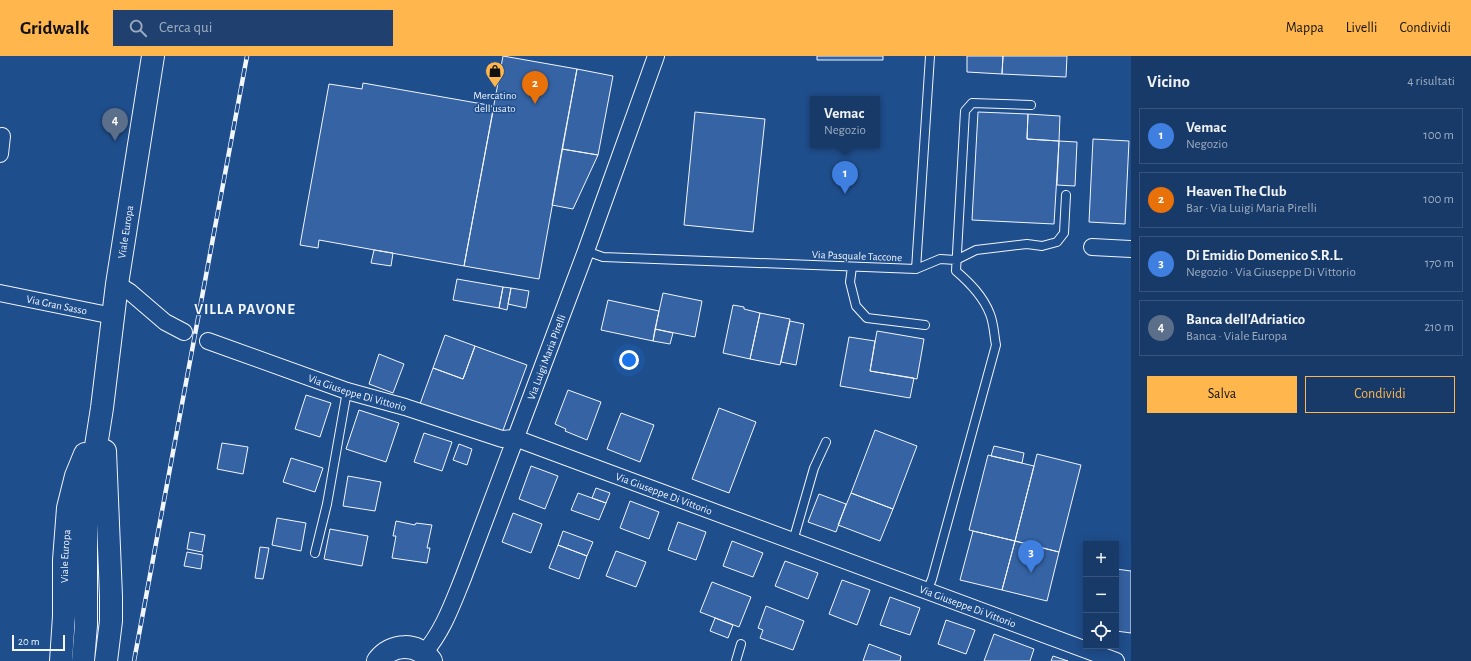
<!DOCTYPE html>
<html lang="it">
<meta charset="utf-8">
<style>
body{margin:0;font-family:"Alegreya Sans",sans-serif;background:#20416f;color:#f1f3f6}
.controls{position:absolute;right:12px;bottom:12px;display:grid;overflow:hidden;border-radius:0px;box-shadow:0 2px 10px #0003}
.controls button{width:36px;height:36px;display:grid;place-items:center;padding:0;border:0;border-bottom:1px solid #36547d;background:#173a69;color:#f1f3f6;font:20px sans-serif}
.scale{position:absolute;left:12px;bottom:10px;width:53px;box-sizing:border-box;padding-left:4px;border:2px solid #f2f6ff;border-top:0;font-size:11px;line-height:14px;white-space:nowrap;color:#f2f6ff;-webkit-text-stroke:3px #1f4e8c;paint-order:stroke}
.you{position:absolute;left:629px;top:304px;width:14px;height:14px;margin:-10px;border:3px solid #fff;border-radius:50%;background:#1a73e8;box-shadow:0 0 0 6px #1a73e833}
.badge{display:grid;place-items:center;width:26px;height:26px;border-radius:50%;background:#ffb74d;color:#fff;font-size:13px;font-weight:700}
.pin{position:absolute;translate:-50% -33px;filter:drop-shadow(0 1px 2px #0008)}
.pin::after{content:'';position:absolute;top:21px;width:14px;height:12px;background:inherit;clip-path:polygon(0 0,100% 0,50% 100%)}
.popup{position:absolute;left:810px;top:40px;width:70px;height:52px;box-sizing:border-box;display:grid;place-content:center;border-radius:0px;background:#173a69;filter:drop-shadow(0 1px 3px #0005);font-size:13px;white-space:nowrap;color:#9eadc0}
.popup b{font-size:15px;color:#f1f3f6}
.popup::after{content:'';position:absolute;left:50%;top:100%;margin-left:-8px;border:8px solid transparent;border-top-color:#173a69}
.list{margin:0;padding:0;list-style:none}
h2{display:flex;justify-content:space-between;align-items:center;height:52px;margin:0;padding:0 16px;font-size:17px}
h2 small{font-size:13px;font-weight:400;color:#9eadc0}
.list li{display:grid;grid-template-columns:26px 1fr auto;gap:12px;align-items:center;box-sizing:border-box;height:56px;margin:0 8px 8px;padding:0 8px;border:1px solid #36547d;border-radius:0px}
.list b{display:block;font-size:15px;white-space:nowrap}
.list p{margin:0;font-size:13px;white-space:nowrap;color:#9eadc0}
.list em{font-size:13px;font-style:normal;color:#9eadc0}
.actions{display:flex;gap:8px;padding:12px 16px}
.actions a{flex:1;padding:9px 0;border:1px solid #ffb74d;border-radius:0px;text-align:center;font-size:14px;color:#ffb74d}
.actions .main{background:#ffb74d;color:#111}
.icon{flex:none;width:22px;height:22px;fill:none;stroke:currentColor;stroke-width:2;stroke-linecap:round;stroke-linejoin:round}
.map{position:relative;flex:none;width:1131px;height:605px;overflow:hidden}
header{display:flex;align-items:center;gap:24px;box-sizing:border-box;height:56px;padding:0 20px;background:#ffb74d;color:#111}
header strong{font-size:19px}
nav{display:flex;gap:22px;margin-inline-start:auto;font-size:14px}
.search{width:280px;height:36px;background:#20416f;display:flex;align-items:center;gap:10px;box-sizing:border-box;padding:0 14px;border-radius:0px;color:#9eadc0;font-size:15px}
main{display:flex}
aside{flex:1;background:#173a69}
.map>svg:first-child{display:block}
</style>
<header>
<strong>Gridwalk</strong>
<div class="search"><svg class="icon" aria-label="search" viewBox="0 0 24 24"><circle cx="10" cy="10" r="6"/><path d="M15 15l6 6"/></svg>Cerca qui</div>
<nav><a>Mappa</a><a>Livelli</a><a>Condividi</a></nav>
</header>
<main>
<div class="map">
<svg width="1131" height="605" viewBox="0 0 1131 605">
<rect width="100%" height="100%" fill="#1f4e8c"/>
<path fill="#3563a3" stroke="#f2f6ff" d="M503,0L577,13L539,223L464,210Z
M817,0H883V4H817Z
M967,0H1003L1002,18L967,16Z
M1003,0H1067L1066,21L1002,18Z
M577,13L613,20L598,99L562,93Z
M363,27L494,50L464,210L319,184L318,192L300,189L329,28L362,33Z
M695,56L765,63L753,176L684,169Z
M978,56L1028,58L1027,83L1059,85L1054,168L972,164Z
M1028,58L1060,60L1059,85L1027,83Z
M1093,83L1129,85L1125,168L1089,166Z
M1059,85L1077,86L1075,130L1057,129Z
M562,93L598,99L573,153L552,149Z
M374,194L393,197L391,210L371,207Z
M457,223L503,231L499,252L453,244Z
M503,231L511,232L507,254L499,252Z
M511,232L529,235L526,252L508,248Z
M663,237L702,245L695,281L655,273Z
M608,244L659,255L653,285L601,274Z
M733,249L744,251V253L760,257L750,303L723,297Z
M760,257L790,263L780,309L750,303Z
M790,265L804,268L796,309L781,306Z
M655,273L673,277L670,288L653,285Z
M877,275L924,283L917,323L870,315Z
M445,279L475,290L463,323L433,312Z
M849,281L875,285L870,315L914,322L910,342L840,330Z
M475,290L527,309L502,377L420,348L433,312L463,323Z
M379,298L404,308L393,337L369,328Z
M568,334L601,346L587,384L565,375L566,373L555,368Z
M306,339L331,347L320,381L295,373Z
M719,352L756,366L729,437L692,423Z
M359,354L399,367L386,406L346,393Z
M621,357L654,369L640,406L607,393Z
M875,374L917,390L893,453L851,437Z
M424,377L452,386L442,415L414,406Z
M222,387L248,391L243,418L217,413Z
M459,388L472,393L467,409L453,404Z
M994,390L1024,397L1022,407L991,400Z
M1037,398L1081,409L1059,496L1015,485Z
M988,399L1034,410L1015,485L969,474Z
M291,402L323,412L315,436L283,426Z
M531,410L558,420L545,453L519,443Z
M348,420L381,426L375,455L343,450Z
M596,432L610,437L606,447L592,442Z
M578,437L606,447L599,464L571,454Z
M851,437L893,453L880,485L838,469Z
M819,438L846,448L836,476L808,466Z
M630,445L659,456L649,483L620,472Z
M513,457L542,468L531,497L502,486Z
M277,462L306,467L301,495L272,489Z
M396,465L415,469L416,467L432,469L427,492H430L427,507L392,502L396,480H393Z
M678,466L706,476L696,504L668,494Z
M330,473L368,480L362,510L324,503Z
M563,475L593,486L587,500L558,489Z
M973,475L1015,485L1002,534L960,524Z
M190,476L205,479L202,496L187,493Z
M732,485L763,497L753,521L723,510Z
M1015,485L1059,496L1047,545L1002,534Z
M558,489L587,500L579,523L549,512Z
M260,491L269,492L263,523L255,522Z
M616,495L646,506L636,531L606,520Z
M187,496L203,499L201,513L184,510Z
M785,505L818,517L808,543L775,530Z
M1116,513L1131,515V577L1116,575Z
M842,524L870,534L857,569L829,558Z
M712,526L751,541L739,571L700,556Z
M890,541L920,552L910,579L880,569Z
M766,550L804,565L793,594L760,582L763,574L758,572Z
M715,562L733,569L728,582L710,575Z
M946,564L975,574L966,598L938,588Z
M994,578L1034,593L1030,605H984Z
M869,588L901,600L900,605H863Z
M1053,600L1068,605H1051Z"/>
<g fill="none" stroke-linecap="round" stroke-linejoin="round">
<g stroke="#f2f6ff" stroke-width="10">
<path id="service" d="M586,195L603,201L916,213L930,0
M852,211L850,226L856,250L867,262L925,269
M916,213L940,203L956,204L976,194L1027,188L1042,190L1057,186L1064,177L1066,139
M793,485L814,412L826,386
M315,497L327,448L347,335
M927,535L932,523L996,289C994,279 994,268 990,258C983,240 970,227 956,215L965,55L972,47L1031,49
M736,605L741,588"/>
</g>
<g stroke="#f2f6ff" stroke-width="18">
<g id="minor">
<path d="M0,98L2,80"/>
<path d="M1092,191L1131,193"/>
<path d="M117,228L130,236L165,266L184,276"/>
<path id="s1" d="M0,237L113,260"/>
<path id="s2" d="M208,285L347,335L405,351L502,383L515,382L1116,605"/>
<path id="s3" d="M424,597C443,575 452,549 463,522L586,195L656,0"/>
</g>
</g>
<g stroke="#f2f6ff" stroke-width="24">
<g id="primary">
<path d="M105,395L111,540V565L106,605"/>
<path id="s4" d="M61,605L64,560V504L68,452L76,420L85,398"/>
<path id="s5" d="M83,605L86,569V471L87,447L102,352L117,228L153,0"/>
<path d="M378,605C391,587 418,586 431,605"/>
</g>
</g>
<use href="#service" stroke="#1f4e8c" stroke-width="8"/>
<use href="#minor" stroke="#1f4e8c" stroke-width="16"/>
<use href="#primary" stroke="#1f4e8c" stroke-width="22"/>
<g stroke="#f2f6ff" stroke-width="4.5">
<path id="rail" d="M134,605L247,0"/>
</g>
<use href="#rail" stroke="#1f4e8c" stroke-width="3" stroke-dasharray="9" stroke-linecap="butt"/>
</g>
<defs>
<g id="shop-pin" transform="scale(1)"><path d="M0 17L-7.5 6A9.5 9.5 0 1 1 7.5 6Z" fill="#ffb74d" stroke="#1f4e8c"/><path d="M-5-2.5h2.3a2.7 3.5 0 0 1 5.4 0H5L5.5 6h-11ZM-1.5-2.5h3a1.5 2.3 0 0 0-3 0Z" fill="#111"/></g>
</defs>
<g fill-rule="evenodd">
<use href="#shop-pin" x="495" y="15"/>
</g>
<g text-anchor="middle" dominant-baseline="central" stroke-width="3" stroke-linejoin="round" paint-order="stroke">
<g font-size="11" fill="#f2f6ff" stroke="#1f4e8c">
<text x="495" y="39">Mercatino<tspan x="495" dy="13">dell'usato</tspan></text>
</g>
<g font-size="11" fill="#f2f6ff" stroke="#1f4e8c">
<text stroke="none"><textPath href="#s5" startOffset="432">Viale Europa</textPath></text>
<text transform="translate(857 200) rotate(2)">Via Pasquale Taccone</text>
<text stroke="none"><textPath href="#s1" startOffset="58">Via Gran Sasso</textPath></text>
<text stroke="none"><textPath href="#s3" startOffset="321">Via Luigi Maria Pirelli</textPath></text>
<text stroke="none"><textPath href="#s2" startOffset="158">Via Giuseppe Di Vittorio</textPath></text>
<text stroke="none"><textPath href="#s2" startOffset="482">Via Giuseppe Di Vittorio</textPath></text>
<text stroke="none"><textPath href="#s4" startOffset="105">Viale Europa</textPath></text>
<text stroke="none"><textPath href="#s2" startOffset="806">Via Giuseppe Di Vittorio</textPath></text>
</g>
<g font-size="15" font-weight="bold" letter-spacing="1" fill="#f2f6ff" stroke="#1f4e8c">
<text x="245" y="253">VILLA PAVONE</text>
</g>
</g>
</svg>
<div class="controls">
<button>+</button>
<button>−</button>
<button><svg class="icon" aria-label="locate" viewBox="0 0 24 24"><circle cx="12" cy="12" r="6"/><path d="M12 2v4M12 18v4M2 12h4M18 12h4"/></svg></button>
</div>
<div class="scale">20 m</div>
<div class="you"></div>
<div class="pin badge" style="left:845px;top:138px;background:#3f7fe0">1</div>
<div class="popup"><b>Vemac</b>Negozio</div>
<div class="pin badge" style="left:535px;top:48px;background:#e8710a">2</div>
<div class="pin badge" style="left:1031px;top:517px;background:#3f7fe0">3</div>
<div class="pin badge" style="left:115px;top:85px;background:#5c6f8a">4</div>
</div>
<aside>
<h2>Vicino<small>4 risultati</small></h2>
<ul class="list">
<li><span class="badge" style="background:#3f7fe0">1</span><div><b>Vemac</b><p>Negozio</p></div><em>100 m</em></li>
<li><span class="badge" style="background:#e8710a">2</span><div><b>Heaven The Club</b><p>Bar · Via Luigi Maria Pirelli</p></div><em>100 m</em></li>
<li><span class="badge" style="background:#3f7fe0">3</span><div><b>Di Emidio Domenico S.R.L.</b><p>Negozio · Via Giuseppe Di Vittorio</p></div><em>170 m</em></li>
<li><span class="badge" style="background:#5c6f8a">4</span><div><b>Banca dell'Adriatico</b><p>Banca · Viale Europa</p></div><em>210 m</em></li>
</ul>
<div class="actions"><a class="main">Salva</a><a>Condividi</a></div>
</aside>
</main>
